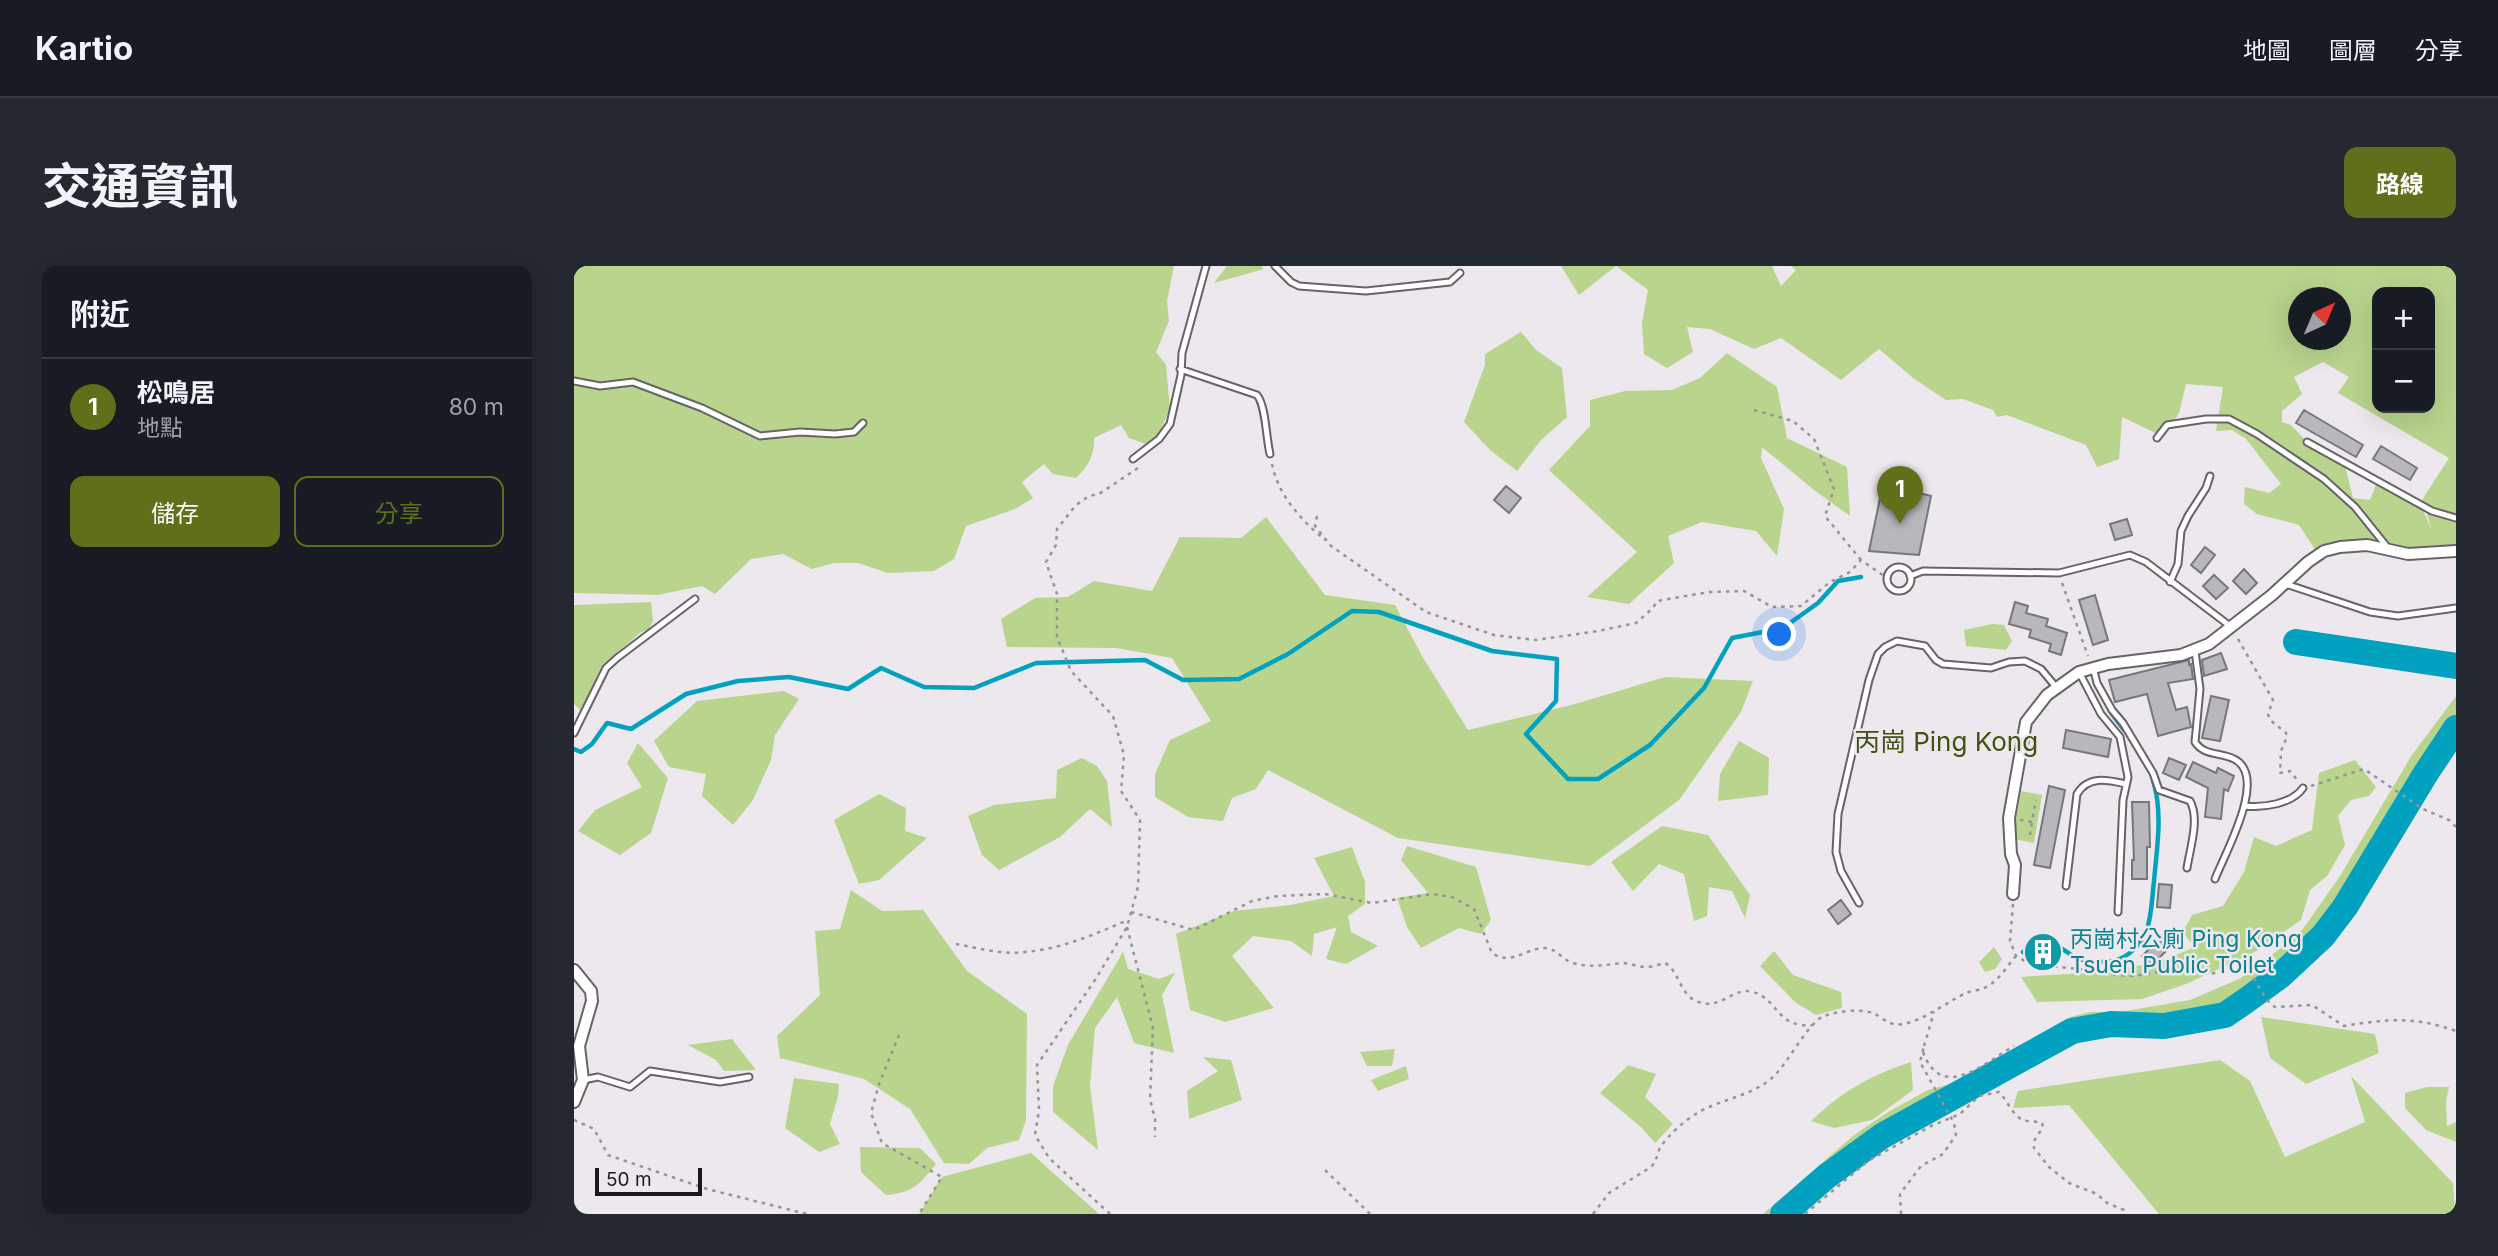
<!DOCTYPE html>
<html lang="zh-TW">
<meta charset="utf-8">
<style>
body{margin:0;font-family:Inter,"Noto Sans TC",sans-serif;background:#242831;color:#f1f3f6}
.controls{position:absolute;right:21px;top:21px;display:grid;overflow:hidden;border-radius:14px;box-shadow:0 7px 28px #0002}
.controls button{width:63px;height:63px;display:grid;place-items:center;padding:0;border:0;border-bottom:2px solid #363941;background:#171b24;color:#f1f3f6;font:35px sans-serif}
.compass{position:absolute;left:1714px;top:21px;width:63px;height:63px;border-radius:50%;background:#171b24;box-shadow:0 7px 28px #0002;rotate:44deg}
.scale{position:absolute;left:21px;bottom:18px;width:107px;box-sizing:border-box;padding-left:7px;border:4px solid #1b1a1b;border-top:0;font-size:19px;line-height:24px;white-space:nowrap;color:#1b1a1b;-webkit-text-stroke:5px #ece8ed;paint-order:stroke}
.you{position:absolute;left:1206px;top:369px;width:24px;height:24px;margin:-18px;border:5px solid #fff;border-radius:50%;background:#1a73e8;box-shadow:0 0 0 10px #1a73e833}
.badge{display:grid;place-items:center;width:46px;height:46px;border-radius:50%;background:#606f1a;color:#fff;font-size:23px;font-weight:700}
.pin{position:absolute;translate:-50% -58px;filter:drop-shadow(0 2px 4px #0008)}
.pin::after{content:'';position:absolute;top:37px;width:24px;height:21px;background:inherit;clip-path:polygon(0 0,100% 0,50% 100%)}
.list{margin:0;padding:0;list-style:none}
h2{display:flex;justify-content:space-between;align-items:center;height:91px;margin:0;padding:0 28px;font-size:30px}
h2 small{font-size:23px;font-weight:400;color:#9ea1a6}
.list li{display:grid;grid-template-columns:46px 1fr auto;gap:21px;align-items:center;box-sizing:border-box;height:98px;padding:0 28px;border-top:2px solid #363941}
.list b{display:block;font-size:26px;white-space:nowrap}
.list p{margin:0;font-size:23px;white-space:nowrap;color:#9ea1a6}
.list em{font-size:23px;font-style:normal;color:#9ea1a6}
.actions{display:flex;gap:14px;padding:21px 28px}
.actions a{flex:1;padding:16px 0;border:2px solid #606f1a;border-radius:14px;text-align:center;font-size:24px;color:#606f1a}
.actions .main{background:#606f1a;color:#fff}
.map{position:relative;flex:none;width:1882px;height:948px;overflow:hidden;border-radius:14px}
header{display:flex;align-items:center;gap:42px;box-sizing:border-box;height:98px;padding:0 35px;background:#171b24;border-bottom:2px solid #363941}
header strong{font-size:33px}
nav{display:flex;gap:38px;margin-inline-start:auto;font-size:24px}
.intro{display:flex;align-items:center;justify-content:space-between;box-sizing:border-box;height:168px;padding:0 42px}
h1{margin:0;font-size:49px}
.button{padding:18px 32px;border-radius:14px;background:#606f1a;color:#fff;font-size:24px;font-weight:700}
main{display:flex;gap:42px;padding:0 42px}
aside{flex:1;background:#171b24;border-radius:14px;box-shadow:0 7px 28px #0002}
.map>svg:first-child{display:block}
</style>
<header>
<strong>Kartio</strong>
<nav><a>地圖</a><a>圖層</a><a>分享</a></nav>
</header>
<div class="intro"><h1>交通資訊</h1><a class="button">路線</a></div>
<main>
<aside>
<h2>附近<small></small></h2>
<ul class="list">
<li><span class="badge">1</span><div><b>松鳴居</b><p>地點</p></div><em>80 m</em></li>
</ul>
<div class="actions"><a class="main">儲存</a><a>分享</a></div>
</aside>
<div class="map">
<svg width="1882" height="948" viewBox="0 0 1882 948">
<rect width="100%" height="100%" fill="#ece8ed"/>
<path fill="#b8d48d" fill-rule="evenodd" d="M0,0H600L593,35L595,55L582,86L592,99L596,143L584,169L575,179L555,172L547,159L520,172C521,188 514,201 502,212L479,208L470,198L448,216L459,232L441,243L392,260L380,293L360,305L314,307L284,297H260L238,303L209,288L177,293L141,328L128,320L83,329L0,327Z
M653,0H687L690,3L640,17Z
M987,0H1042L1005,29Z
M1042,0H1198L1207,20L1222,4L1217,0H1882V280L1867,287L1809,283L1799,274L1780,283L1746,291L1725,259L1683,248L1670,238L1671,221L1695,227L1707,218L1672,173L1658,164L1642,165L1649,121L1612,118L1605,147L1590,171L1548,151L1545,193L1523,201L1512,179L1433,149L1423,151L1419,144L1389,133L1372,134L1339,112L1305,83L1267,114L1207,72L1180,83L1136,63L1113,61L1119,86L1093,102L1070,88L1068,57L1074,24ZM1803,26H1856V142H1803ZM1724,32H1766V74H1724ZM1749,96L1775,111L1764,127L1875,192L1848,234L1858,264L1846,238L1803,216L1796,234L1779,232L1771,200L1733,176L1717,159L1708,156V145L1728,128L1720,111Z
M947,66L962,84L988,102L993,151L967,174L943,205L916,184L890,156L911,99V88Z
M1153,87L1203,121L1213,172L1273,201L1276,250L1240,224L1188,181L1187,192L1210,243L1203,290L1182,265L1128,256L1094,270L1100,297L1055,338L1013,331L1063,286L975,204L1016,160V134L1051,125L1098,124L1126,112Z
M692,251L751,329L821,339L848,390L894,464L1001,438L1091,411L1179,415L1167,446L1105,534L1016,600L824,572L694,504L682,523L658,532L649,555L614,551L581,531V508L596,474L637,455L598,392L542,382L433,381L427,353L461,332L494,331L520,315L578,325L606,271L667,272Z
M77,336L79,355L75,363L66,367L28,399L7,445L0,438V339Z
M1418,358L1430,359L1438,375L1432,384L1392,380L1390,364Z
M1719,363L1882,387V411L1720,385Z
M210,425L225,433L201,469L197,494L179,534L159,559L128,530L132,508L95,501L80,475L123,435Z
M1882,430V478L1766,661L1722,707L1696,728L1656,753L1590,765L1556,764L1514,772L1323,871L1283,896L1225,948H1189L1280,869L1314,846L1354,824L1384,816L1496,751L1516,746H1546L1616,734L1665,713L1685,700L1729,663L1766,610L1838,489Z
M1165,475L1195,492L1194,529L1144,535L1146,508Z
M64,477L94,512L77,567L46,589L4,565L21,544L68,521L53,497Z
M508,492L523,500L533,515L538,561L516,543L486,571L425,604L408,589L394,550L420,539L482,532L483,504Z
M1781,494L1802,521L1795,530L1777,534L1764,550L1771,579L1753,610L1736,624L1727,654L1681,686L1612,718L1568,733L1463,736L1447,711C1505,706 1568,708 1620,681L1609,666L1618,649L1649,640L1670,606L1680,571L1702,580L1738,564L1745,507Z
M1447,525L1468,529L1460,577L1439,573Z
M305,528L332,542L331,565L353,572L305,614L285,618L260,554Z
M1088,560L1134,569L1176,629L1171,652L1158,625L1135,621L1133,650L1120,655L1110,608L1085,598L1059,625L1037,596Z
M833,580L902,601L917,654L907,668L885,662L847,682L833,661L823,632L854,627L827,594Z
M778,581L791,616V638L774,650L777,666L804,680L772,698L752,693L763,661L740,668L738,690L717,675L679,670L658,690L700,742L651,756L616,744L602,668L660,645L716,639L760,630L740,592Z
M277,624L308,645L349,644L393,705L453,748L452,854L445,874L413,882L395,898L370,897L336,843L290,813L206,792L203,770L246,729L241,665L266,663Z
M1420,681L1428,693L1421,703L1411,706L1405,696Z
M1200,685L1219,709L1267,726L1268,742L1242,749L1221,736L1186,700Z
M549,686L554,703L585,713L601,707L588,729L600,787L560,777L543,731L521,762L516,820L524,884L479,846V820L494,779Z
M1687,751L1801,768L1805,787L1732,818L1696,792Z
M158,773L182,804L150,805L142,794L114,779Z
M821,783L818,800H793L786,786Z
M629,791L657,794L668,834L615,853L613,825L644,805Z
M1646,794L1676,815L1711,891L1791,856L1777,810L1879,917L1881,948H1585L1495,839L1439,842L1444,825Z
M1337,796L1339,824L1298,854L1260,862L1237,855C1269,825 1295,810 1337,796Z
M1054,799L1082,808L1071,831L1099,858L1081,877L1068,862L1026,827Z
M832,800L835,813L804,825L797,814Z
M220,812L265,818L264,830L256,858L266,878L245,886L211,862Z
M1853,821H1875L1872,835L1873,860L1882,856V876L1852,864L1831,842V827Z
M286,881L346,882L362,898C344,920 340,926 312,929L287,906Z
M457,887L525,948H345L368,911Z"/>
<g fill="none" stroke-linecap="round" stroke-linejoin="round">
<path stroke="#01a1bf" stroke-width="4.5" d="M1538,448L1550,464
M0,483L7,486L18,478L33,457L57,463L112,428L164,415L215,411L274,423L307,402L350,421L400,422L462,397L571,394L609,414L665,413L714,388L778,345L805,346L918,385L983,393L982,435L952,468L994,513H1024L1076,479L1130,422L1158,372L1209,362L1244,337L1264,315L1287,311
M1449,686C1463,675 1478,675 1493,686C1495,687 1499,691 1501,692C1510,695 1530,697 1539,695C1554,692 1568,678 1573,663C1578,648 1578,631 1580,615C1583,581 1589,547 1579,514"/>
<path stroke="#01a1bf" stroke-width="26" d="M1722,376L1882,400
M1209,948L1253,910L1308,870L1498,765L1537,758L1590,760L1651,749L1670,736L1706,710L1749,670L1771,641L1852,507L1882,462"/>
</g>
<path fill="#b7b7bc" stroke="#76767b" stroke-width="2" d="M1730,144L1789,179L1782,191L1722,157Z
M1807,180L1843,202L1836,214L1799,193Z
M1309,218L1357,230L1345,289L1295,285Z
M932,220L947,232L935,247L920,234Z
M1553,253L1558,269L1541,274L1536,258Z
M1631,281L1641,289L1627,307L1617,299Z
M1670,303L1683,317L1672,328L1659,315Z
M1640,309L1654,322L1642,333L1629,320Z
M1521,329L1534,374L1519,379L1505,334Z
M1441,336L1454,340L1452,347L1474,353L1472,360L1493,367L1487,389L1475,385L1477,378L1455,371L1457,364L1435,358Z
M1647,387L1653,403L1630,410L1628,394Z
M1615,394V399L1617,398L1619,413L1594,417L1602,444L1613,441L1617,461L1584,470L1573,428L1541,436L1535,414Z
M1637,430L1655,434L1646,475L1628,472Z
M1492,464L1537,473L1534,491L1489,482Z
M1595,492L1612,499L1605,514L1589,507Z
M1619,496L1642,507L1644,502L1660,510L1654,525L1650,523L1647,553L1631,551L1634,522L1612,511Z
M1475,520L1491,524L1476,602L1460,599Z
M1558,536H1575L1576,581H1573V613H1558V594H1560Z
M1585,618L1598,619L1596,642L1583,641Z
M1267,634L1277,648L1264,658L1254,644Z
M1585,673L1594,683L1578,699L1568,690Z"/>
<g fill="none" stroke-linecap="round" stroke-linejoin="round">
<g stroke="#676367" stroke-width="9">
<path id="lane" d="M701,0L717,16L725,20L792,25L876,16L886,7
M606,103L683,129C692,140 692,172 696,188
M0,115L26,120L59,116L128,142L186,170L226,166L261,168L280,166L289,157
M1583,172L1593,159L1632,153H1655L1683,168L1750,213L1781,241L1814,282
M1733,176L1858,245L1882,252
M559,193L585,173L596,158L607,109L608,87L632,0
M1313 313a12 12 0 1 1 24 0a12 12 0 1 1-24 0Z
M1336,310L1349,305L1485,307L1556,289L1572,296L1656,360
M1596,316L1604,298L1607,265L1614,250L1632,222L1636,210
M1712,318L1796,346L1824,350L1882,342
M1621,385L1626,423L1621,476C1630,490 1646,486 1660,493C1695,510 1651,587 1641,613
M1519,401L1523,417L1538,444L1549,457L1579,507L1585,524L1616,535C1626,553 1616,582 1613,602
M1505,406L1527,448L1546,471L1554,511L1549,534L1544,646
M0,467L32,402L43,392L121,333
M1671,540C1689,542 1718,538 1729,522
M1492,620L1503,528C1514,509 1534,514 1552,518
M1285,637L1267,605L1262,586L1264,548L1295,414L1304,388L1311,381L1323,375L1351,380L1362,394L1369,398L1417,402L1435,396L1451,395L1467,403L1482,421
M9,814L24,811L56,821L76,805L146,816L175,811"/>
</g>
<g stroke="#676367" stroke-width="14">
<path id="street" d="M1439,628L1441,599L1437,588L1435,552L1452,456L1473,429L1505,406L1534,398L1607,389L1635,378L1698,329L1734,296L1750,285L1766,281L1793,279L1834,288L1882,285
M0,704L17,725L18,735L5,780L9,814L0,836"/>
</g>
<path stroke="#979497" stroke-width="2.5" stroke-dasharray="3.5 5" stroke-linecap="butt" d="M1180,144L1219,155L1240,173L1260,223L1251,250L1287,294
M698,198C704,229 727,254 751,274
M743,250L741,260L757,280L852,346L920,369L962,374L1024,365L1062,357L1079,342L1083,335L1135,326L1170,325L1198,341L1227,340L1256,316L1276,306L1287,294L1310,310
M1488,317L1514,390
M1664,373L1699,434L1694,448L1696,454L1712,467L1713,471L1707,485L1706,507L1716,505L1724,515
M1737,520L1790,503L1849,543L1875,554L1882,561
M1446,554L1458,556L1462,534
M1456,569L1458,556
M1439,638L1436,675L1442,690L1456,698L1514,704L1540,709L1560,710L1611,701L1622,702L1636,709L1662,696C1682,703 1684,730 1701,741L1738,739L1770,760C1813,753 1840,750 1882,765
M557,646L620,664L678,635L704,630L751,628L798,637L859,628L878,631L900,643L918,687C937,700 950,683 970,682C983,682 988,694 999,697C1016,702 1031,699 1048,697C1055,697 1062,700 1069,701C1076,702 1084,699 1091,697C1106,706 1105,727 1122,735C1147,746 1158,720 1179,726C1206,734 1201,762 1239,759
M553,661L579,762L576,833L581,853V871
M382,678C404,682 429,689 451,686C488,683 521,668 554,654
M325,769L305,818L297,847L308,877L368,911L345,948
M1350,780L1360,746
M1349,786C1368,837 1410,797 1440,780
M0,854L20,863L34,889L133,923L233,948
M751,904L796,948
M536,948L475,892L461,869L465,844L463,799L521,714L553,661L564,621L566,554L547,525L550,489L539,450L497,405L483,371V328L472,296L482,279L483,263L502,239L515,230L525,228L564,202
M1019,948L1035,927L1077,901C1083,895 1082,890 1086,882C1094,869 1111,854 1125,846C1150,832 1180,830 1201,809C1214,796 1235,757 1248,751C1261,745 1288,742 1301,748C1307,751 1313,757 1320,758C1340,762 1374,735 1392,727C1400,724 1410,724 1417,718C1427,711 1434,699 1442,690
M1231,948L1294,895L1357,860L1386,848L1405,830L1425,826C1433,834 1439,850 1449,854C1455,856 1462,855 1468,857L1469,861L1460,875V882L1475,901L1495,917L1523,928L1533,937L1550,944L1552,948
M1327,948L1326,928L1347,900L1369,888L1382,869L1380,857L1346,796L1350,780"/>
<use href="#lane" stroke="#fff" stroke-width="5"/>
<use href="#street" stroke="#fff" stroke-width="10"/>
</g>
<defs>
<g id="building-disc" transform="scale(2.0125)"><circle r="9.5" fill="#0f9aa8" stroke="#ece8ed"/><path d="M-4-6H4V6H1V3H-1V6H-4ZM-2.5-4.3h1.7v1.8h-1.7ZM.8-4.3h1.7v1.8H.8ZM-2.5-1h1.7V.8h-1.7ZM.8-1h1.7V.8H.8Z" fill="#fff"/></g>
</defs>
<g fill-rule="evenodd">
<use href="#building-disc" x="1469" y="686"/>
</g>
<g text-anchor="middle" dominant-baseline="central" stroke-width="5" stroke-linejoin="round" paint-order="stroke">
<g font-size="23" fill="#0d838f" stroke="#ece8ed" text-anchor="start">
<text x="1496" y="673">丙崗村公廁 Ping Kong<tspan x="1496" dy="26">Tsuen Public Toilet</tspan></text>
</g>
<g font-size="26" fill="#455017" stroke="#ece8ed">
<text x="1372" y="475">丙崗 Ping Kong</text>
</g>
</g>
</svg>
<div class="controls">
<button>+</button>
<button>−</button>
</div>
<svg class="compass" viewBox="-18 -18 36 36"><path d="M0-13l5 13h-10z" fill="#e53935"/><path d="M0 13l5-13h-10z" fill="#9ea1a6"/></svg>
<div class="scale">50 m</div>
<div class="you"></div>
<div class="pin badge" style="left:1326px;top:258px">1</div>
</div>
</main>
